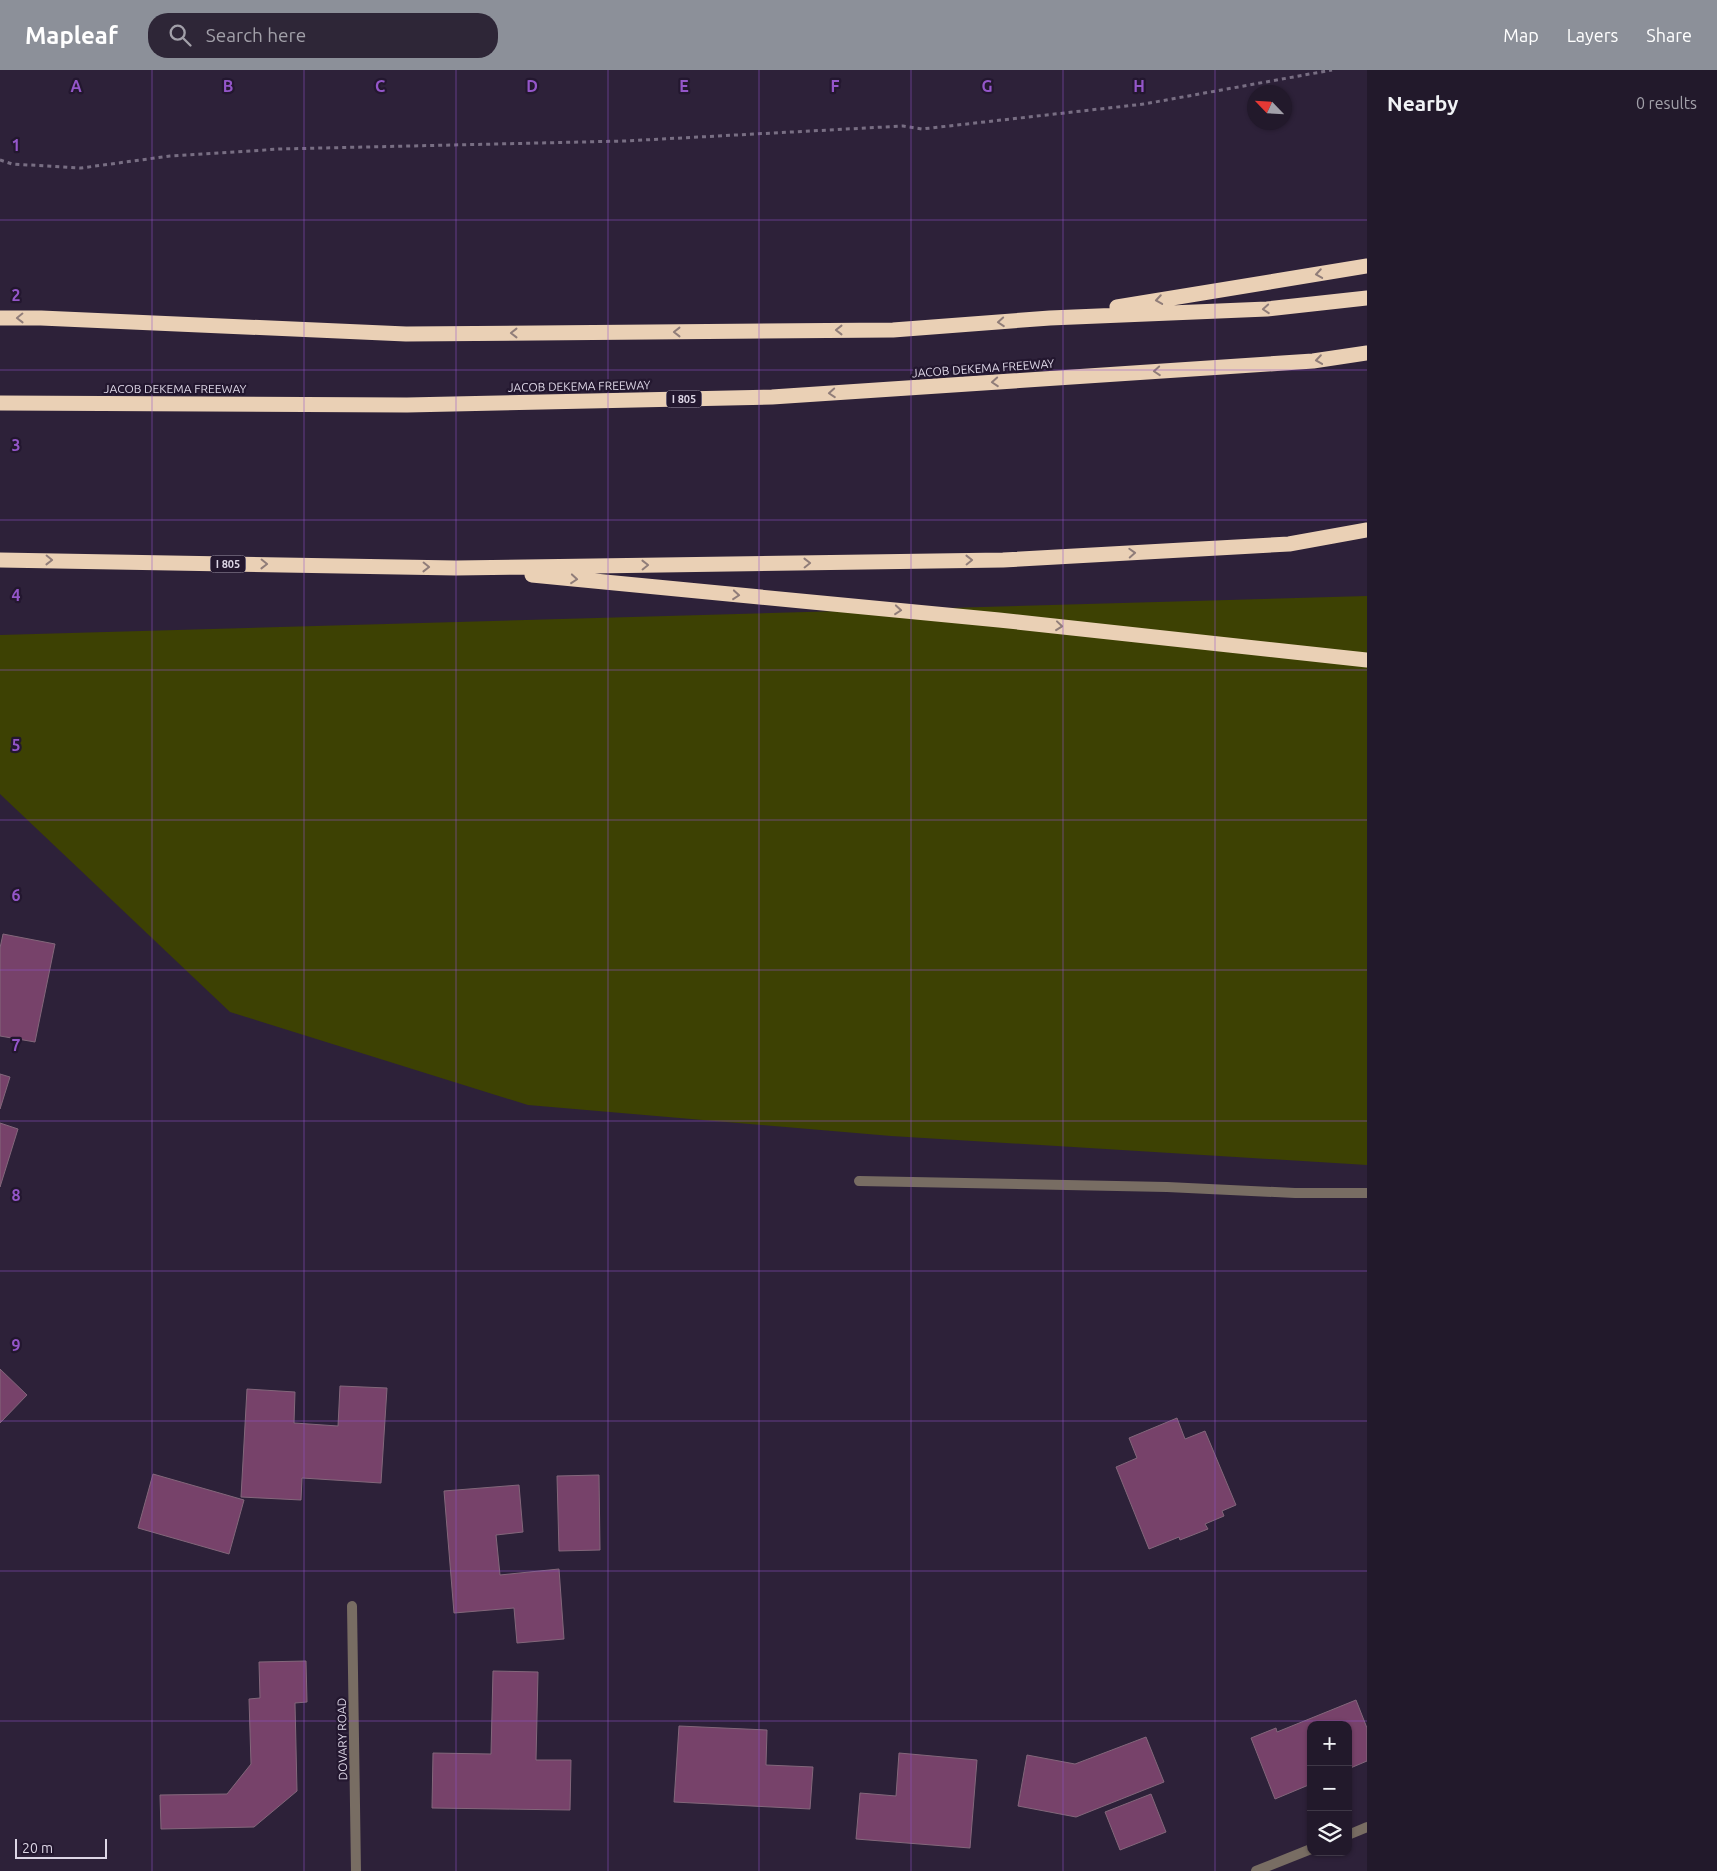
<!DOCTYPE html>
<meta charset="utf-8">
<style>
body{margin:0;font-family:Ubuntu,sans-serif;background:#2e2637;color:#f1f3f6}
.controls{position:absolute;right:15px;bottom:15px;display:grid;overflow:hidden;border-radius:10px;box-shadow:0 1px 4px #0004}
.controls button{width:45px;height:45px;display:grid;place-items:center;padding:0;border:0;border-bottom:1px solid #3f3847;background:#22192b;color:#f1f3f6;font:25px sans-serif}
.compass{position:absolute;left:1247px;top:15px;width:45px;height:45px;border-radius:50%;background:#22192b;box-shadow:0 1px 4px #0004;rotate:295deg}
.scale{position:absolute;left:15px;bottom:12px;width:92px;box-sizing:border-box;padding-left:5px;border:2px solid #ddd6e6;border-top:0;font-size:14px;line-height:18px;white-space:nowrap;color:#ddd6e6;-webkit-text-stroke:4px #23172f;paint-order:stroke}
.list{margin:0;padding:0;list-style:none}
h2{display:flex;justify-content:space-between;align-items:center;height:65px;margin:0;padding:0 20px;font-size:21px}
h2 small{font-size:16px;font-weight:400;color:#a2a0a9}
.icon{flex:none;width:28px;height:28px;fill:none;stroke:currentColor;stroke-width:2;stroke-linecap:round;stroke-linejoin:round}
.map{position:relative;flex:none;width:1367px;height:1801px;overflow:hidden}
header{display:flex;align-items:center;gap:30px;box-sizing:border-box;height:70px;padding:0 25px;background:#8c9099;color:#fff}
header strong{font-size:24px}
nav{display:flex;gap:28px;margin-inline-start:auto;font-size:18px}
.search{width:350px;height:45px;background:#2e2637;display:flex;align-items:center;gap:12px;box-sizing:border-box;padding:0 18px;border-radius:20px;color:#a2a0a9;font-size:19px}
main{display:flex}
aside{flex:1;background:#22192b}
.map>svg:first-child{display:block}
</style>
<header>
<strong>Mapleaf</strong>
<div class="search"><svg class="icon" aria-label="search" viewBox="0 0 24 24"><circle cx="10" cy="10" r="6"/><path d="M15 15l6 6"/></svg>Search here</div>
<nav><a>Map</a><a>Layers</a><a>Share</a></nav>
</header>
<main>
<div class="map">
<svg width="1367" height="1801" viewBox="0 0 1367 1801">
<rect width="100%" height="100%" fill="#2d2139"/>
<path fill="#3d4103" d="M1367,526V1095L891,1066L528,1035L230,942L0,724V565Z"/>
<path fill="#77426a" stroke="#83677b" d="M3,864L55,874L35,972L0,966V878Z
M0,1004L10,1007L0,1039Z
M0,1053L18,1059L0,1117Z
M0,1299L27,1325L0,1353Z
M340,1316L387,1318L381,1413L302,1408L301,1430L241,1427L247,1319L295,1322L294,1353L338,1356Z
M1177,1348L1185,1369L1205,1361L1236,1435L1222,1441L1224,1446L1205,1454L1208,1459L1180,1470L1179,1467L1149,1479L1116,1397L1137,1388L1129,1368Z
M153,1404L244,1430L229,1484L138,1458Z
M599,1405L600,1480L559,1481L557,1406Z
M519,1415L523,1462L496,1465L500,1505L559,1499L564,1569L517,1573L514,1538L454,1543L444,1421Z
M306,1591L307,1632L295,1633L297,1721L254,1757L161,1759L160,1725L227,1724L251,1694L249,1629L260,1628L259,1592Z
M493,1601L538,1602L536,1690H571L570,1740L432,1738L433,1683L491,1684Z
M1356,1630L1367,1658V1691L1348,1699V1655H1311V1714L1275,1729L1251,1668L1276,1658L1277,1662Z
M679,1656L767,1660L766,1695L813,1697L810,1739L674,1732Z
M1146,1667L1164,1712L1076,1747L1018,1736L1027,1685L1075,1694Z
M899,1683L977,1690L970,1778L856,1769L860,1723L896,1726Z
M1151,1724L1166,1762L1120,1780L1105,1742Z"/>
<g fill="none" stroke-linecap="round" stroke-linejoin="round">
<path stroke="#786e83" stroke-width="3" stroke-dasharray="4 4" stroke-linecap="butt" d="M0,90L12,94L81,98L170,86L280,79L625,71L903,56L922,59L1144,34L1332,0"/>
<path stroke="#786d63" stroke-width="10" d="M859,1111L1167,1117L1295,1123H1367"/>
<path stroke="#786d63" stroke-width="10" d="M352,1536L356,1801
M1348,1765L1367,1757
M1256,1801L1311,1779"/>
<path stroke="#ead0b5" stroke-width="15" d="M1117,237L1367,196
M0,248H41L406,264L893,260L1050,248L1267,239L1367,228
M0,333L407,335L772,327L1313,291L1367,283
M0,490L456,498L1003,490L1289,474L1367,460
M532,505L999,550L1367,590"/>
</g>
<defs><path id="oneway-chevron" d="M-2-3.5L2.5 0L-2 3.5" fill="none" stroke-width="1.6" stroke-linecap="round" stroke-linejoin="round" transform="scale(1.25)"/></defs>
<g stroke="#907d79">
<use href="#oneway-chevron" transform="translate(1319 204) rotate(171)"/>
<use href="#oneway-chevron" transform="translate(1159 230) rotate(171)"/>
<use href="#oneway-chevron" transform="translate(1266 239) rotate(176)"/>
<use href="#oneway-chevron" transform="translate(20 248) rotate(179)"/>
<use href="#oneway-chevron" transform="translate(1001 252) rotate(176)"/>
<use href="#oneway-chevron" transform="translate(839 260) rotate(180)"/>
<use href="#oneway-chevron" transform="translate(677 262) rotate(180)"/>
<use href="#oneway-chevron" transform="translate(514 263) rotate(180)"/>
<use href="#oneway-chevron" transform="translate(1319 290) rotate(172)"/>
<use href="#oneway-chevron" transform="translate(1157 301) rotate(176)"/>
<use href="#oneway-chevron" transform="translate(995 312) rotate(176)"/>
<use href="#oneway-chevron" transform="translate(832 323) rotate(176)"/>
<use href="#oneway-chevron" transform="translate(1132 483) rotate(-3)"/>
<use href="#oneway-chevron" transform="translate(49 490) rotate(1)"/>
<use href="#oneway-chevron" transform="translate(969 490) rotate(-1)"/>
<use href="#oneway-chevron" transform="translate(807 493) rotate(-1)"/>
<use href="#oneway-chevron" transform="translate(264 494) rotate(1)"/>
<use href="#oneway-chevron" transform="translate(645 495) rotate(-1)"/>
<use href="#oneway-chevron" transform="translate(426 497) rotate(1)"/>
<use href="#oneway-chevron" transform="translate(574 509) rotate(5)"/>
<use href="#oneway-chevron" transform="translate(736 525) rotate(5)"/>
<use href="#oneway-chevron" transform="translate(898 540) rotate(5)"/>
<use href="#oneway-chevron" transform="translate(1059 556) rotate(6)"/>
</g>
<path fill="none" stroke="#9456c9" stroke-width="1" stroke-opacity="0.55" d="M152,0V1801M304,0V1801M456,0V1801M608,0V1801M759,0V1801M911,0V1801M1063,0V1801M1215,0V1801M0,150H1367M0,300H1367M0,450H1367M0,600H1367M0,750H1367M0,900H1367M0,1051H1367M0,1201H1367M0,1351H1367M0,1501H1367M0,1651H1367"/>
<g text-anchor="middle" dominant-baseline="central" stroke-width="4.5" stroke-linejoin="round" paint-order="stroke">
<g fill="#23172f" stroke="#a59daf" stroke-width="1">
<rect x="666.5" y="320.5" width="35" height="17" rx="4"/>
<rect x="210.5" y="485.5" width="35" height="17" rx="4"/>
</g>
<g font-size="11" font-weight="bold" fill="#ddd6e6">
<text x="684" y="329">I 805</text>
<text x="228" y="494">I 805</text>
</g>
<g font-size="12" fill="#ddd6e6" stroke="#23172f">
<text transform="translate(983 298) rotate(-4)">JACOB DEKEMA FREEWAY</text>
<text transform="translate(579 316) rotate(-1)">JACOB DEKEMA FREEWAY</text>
<text x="175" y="318">JACOB DEKEMA FREEWAY</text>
<text transform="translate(342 1669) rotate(-91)">DOVARY ROAD</text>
</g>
</g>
<g font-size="16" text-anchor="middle" font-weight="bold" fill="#9456c9" stroke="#23172f" stroke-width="4.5" stroke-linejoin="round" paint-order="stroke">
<text x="76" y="22">A</text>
<text x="228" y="22">B</text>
<text x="380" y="22">C</text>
<text x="532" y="22">D</text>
<text x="684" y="22">E</text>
<text x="835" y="22">F</text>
<text x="987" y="22">G</text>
<text x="1139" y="22">H</text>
<text x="16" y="81">1</text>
<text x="16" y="231">2</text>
<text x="16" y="381">3</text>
<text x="16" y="531">4</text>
<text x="16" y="681">5</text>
<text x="16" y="831">6</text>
<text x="16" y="981">7</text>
<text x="16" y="1131">8</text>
<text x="16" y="1281">9</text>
</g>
</svg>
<div class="controls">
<button>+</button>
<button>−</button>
<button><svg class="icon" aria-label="layers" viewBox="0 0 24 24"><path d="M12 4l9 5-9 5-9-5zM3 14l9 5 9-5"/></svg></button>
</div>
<svg class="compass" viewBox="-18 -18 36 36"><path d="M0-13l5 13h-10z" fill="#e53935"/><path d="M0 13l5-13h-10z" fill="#a2a0a9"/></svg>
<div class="scale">20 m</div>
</div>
<aside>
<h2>Nearby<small>0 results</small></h2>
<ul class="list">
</ul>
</aside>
</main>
